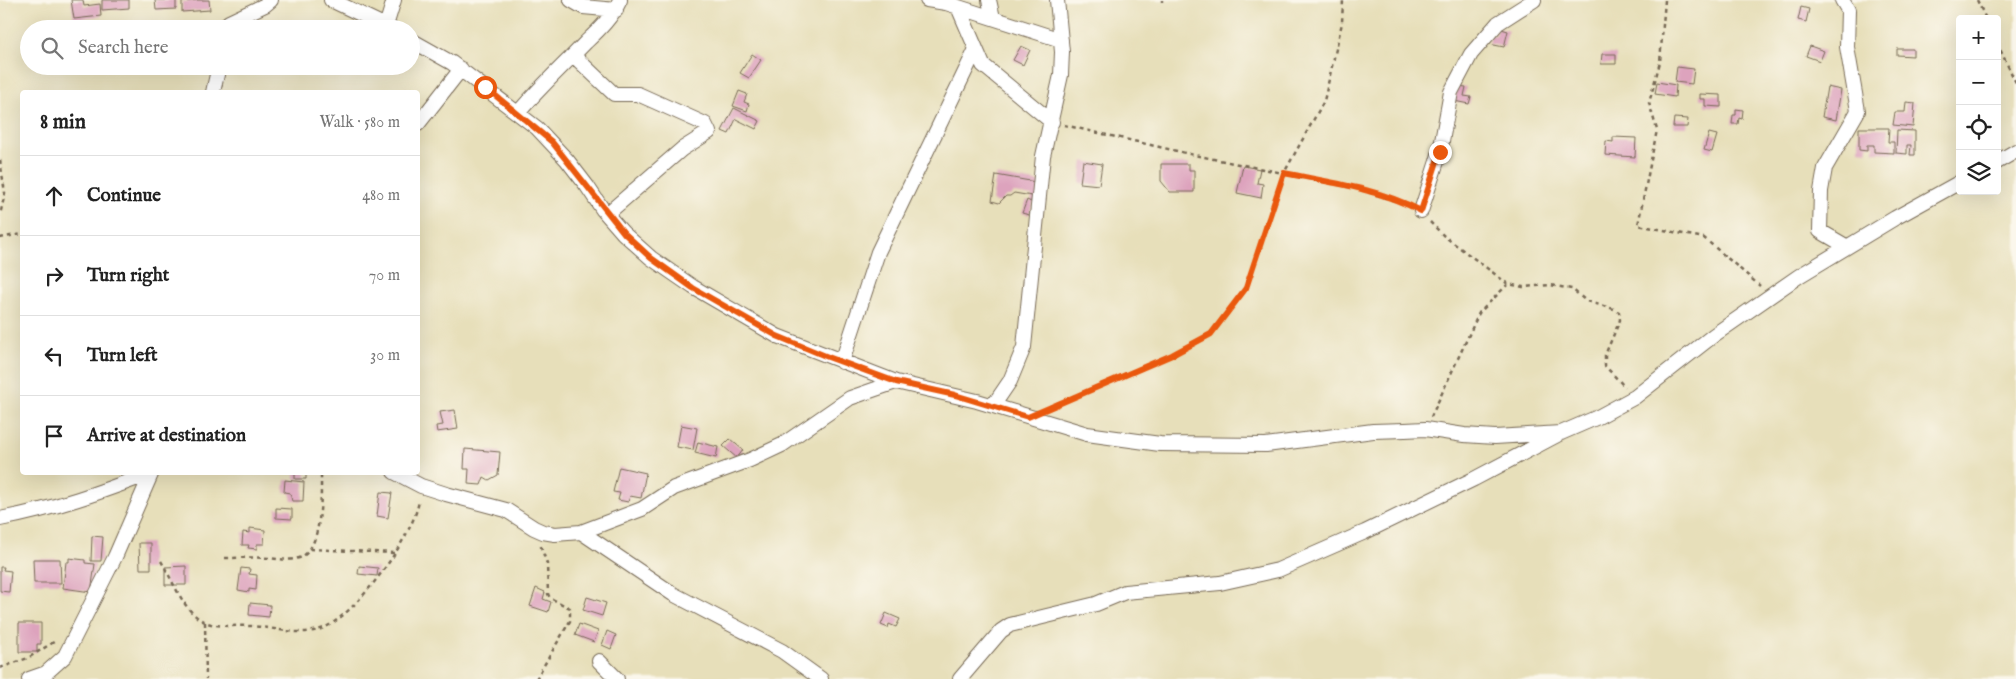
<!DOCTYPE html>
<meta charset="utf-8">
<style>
body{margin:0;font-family:"IM FELL English",serif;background:#f2f2f2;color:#222}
.controls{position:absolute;right:15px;top:15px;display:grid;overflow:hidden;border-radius:5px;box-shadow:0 5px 20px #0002}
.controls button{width:45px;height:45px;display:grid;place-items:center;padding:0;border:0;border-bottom:1px solid #e0e0e0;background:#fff;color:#222;font:25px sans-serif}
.stop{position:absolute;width:15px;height:15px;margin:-11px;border:4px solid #ea580c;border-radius:50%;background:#fff}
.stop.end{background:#ea580c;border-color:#fff;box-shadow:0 1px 5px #0008}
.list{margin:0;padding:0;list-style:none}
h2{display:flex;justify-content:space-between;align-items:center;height:65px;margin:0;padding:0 20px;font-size:21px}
h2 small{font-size:16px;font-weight:400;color:#767676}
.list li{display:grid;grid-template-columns:32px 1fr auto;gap:15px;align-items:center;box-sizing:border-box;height:80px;padding:0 20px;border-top:1px solid #e0e0e0}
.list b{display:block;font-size:19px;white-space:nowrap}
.list em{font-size:16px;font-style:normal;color:#767676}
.icon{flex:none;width:28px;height:28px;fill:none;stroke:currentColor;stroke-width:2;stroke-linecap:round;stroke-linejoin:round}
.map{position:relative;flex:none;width:2016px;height:679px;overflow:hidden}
.search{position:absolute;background:#fff;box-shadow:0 5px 20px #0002;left:20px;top:20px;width:400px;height:55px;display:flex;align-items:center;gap:12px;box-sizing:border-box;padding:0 18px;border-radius:28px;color:#767676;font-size:19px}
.panel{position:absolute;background:#fff;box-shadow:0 5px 20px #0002;left:20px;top:90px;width:400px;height:385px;border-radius:5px}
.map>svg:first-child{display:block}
</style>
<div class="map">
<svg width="2016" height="679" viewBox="0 0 2016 679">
<rect width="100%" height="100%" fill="#fbf7ec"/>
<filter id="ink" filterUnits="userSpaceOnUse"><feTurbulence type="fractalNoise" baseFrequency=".02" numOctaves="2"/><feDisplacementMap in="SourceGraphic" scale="10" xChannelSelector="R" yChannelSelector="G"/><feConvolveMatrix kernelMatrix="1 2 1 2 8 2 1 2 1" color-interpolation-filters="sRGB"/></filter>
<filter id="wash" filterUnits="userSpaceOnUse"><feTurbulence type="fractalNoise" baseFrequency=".0096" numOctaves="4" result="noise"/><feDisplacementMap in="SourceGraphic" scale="20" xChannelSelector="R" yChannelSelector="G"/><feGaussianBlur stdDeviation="1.12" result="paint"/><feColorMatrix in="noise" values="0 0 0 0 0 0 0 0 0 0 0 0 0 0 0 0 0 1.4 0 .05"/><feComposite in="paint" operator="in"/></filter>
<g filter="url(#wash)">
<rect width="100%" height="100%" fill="#e7dfba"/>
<g id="blocks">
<path fill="#dda3bd" d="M71,0H83L84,6L100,4L101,16L74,19Z
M102,0H129V8L102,10Z
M155,0H176V9L156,10Z
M198,0H209L210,10L182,12V2Z
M1801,7L1809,9L1806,22L1798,20Z
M1498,28L1508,31L1504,47L1489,44L1491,35L1496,36Z
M1021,46L1030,50L1023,65L1013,60Z
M1810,46L1824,51L1820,61L1806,56Z
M1897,49H1913V56L1897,55Z
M752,54L761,60L749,78L740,73Z
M1602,54H1616V64H1601Z
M1677,67L1694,69L1692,84L1675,82Z
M1657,82L1676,85L1675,97L1655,94Z
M1458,86L1466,87L1464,96L1471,97L1469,104L1454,101Z
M1827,87L1841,90L1836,120L1822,117Z
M739,91L747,94L744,102L749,104L747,111L733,106Z
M1700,94L1721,95V107L1705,106V99H1700Z
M1906,102L1915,103L1913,127L1893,125L1895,112H1905Z
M734,108L760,121L756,129L736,119L729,134L722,131Z
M1736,109L1743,110L1742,119L1739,118L1738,124H1732L1733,115H1736Z
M1674,118L1688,119L1687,127H1673Z
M1859,128H1889L1888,142H1894V153L1874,152V145H1867V151L1859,150Z
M1897,130L1915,131V155H1910L1911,145H1907V154L1896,153Z
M1709,133L1717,135L1712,152L1704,150Z
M1613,137L1636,138L1635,157L1605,155L1606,141L1613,142Z
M1083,161L1102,164L1099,185L1080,183Z
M1161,164H1189V170H1194V192H1170L1161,181Z
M1243,166L1260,169L1257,183L1263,184L1261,198L1237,193Z
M996,175L1047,184L1044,205L1033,203L1029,215L1022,213L1027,200L1031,202L1032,196L1014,193L1010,196H1006L999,203L992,201Z
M455,410L458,429L437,432L436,426L443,425L440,412Z
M681,425L697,428L693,450L677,447Z
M730,439L743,450L737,458L723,446Z
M698,442L718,447L716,458L695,453Z
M465,449L500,452L498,475L489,480L484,477L481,485L468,484L469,469H464Z
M619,467L646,473L641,498L630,496L628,502L618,500L620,493L613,492Z
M295,472H306V479H295Z
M285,480L304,482L303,501H292L290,493L284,492Z
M380,492L392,493L388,518L377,516Z
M276,508L292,509V519L276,518Z
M250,528L265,530L264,544H257V549L248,548L249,545H242L243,532L250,533Z
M92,536L103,537L101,561H91Z
M139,543H151V569H140Z
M69,558L85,560V563L95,564L91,592L63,588L66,562H69Z
M33,559H60L61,583H34Z
M186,566V585H165V567Z
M359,566L378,568L377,576L358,574Z
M0,567H4L3,570L11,571L9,592L0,591Z
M241,568L250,569L249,574L257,575L256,590L249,589V592L238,590Z
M536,588L545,592L543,599L551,602L548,612L530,606Z
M587,597L606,603L602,616L583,610Z
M250,603L270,605L269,617L249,615Z
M886,613L900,619L896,627L889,624L888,628L881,625Z
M19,623H41V644H37V652H19Z
M579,624L598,631L594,642L575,635Z
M607,631L616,635L611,649L602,645Z"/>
</g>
</g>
<g filter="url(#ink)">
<use href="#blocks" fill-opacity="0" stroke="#776955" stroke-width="1"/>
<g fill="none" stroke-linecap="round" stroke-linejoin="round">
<g stroke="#776955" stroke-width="16">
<path id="minor" d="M331,0L392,29
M571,0L583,7L616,10
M927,0L946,3L1061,40
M989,0L993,18
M1842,0L1848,10L1847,47L1858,111L1825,168L1821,191L1820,231L1844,245
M958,7L983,65L1052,122
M386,26L394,0
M228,29L229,22L265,5L271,0
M411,40L452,63L537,128L567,160L587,186L603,210L623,233L651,258L693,287L777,336L896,382L977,401L1087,434L1160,444L1266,445L1373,431L1405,430L1425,429L1464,435L1495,437L1561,433
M574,56L614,94H638L705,124L709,132L682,149L607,214
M213,92L219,66
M518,113C539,88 563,66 586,42C600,29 612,17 620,0
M418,124L461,69
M1997,162L2016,151
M1421,211L1440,152L1451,92L1471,54L1498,23L1534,0
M842,362L878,252L976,49
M993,406L1010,381L1024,347L1043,156L1061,75L1062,52L1057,0
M394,472L421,486L446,494L506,510L534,528L543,532L555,534L581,532L642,509L674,488L750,460L782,445L850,398L896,382
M0,519C54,509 101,492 151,473
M581,532L673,594L782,651L821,679
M599,661L617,679
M29,679L46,673L65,656L115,557L152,472
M960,679L1001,631L1010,625L1096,604L1125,592L1220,583L1278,570L1365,532L1474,479L1561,433L1598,417L1635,397L1714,335L1799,276L1895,218L1960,182"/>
</g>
<path stroke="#776955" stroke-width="2.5" stroke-dasharray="4 4" stroke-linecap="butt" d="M1162,0V2
M1665,0L1660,62L1649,103L1657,130L1638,225L1704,238L1760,286
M1977,0L1986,19
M1997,43L2016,83
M1064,125L1194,155L1357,188L1409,205
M0,160L5,193L0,215
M1430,222L1444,236L1508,284L1523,287L1550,285L1572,289L1586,301L1614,309L1619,312L1620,320L1605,355V366L1625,387
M0,238L22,234
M1050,407L1172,355L1211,334L1246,288L1284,173L1324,101L1342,23L1343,0
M1431,417L1479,313L1508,284
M310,549L395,553
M225,558C240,558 254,557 268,558C278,559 289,561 299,558C323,550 321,493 321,472
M161,561C173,580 183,612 205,622C218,628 236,625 250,626C275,627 297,637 321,629C354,618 415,535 419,500
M205,622L206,679
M0,668L28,658L57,640
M536,679L570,621V608L550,598L548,594L547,564L540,544"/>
<use href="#minor" stroke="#fff" stroke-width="14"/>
</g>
</g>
<g fill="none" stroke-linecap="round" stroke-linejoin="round" filter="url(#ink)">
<path stroke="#ea580c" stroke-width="6" d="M485,87L552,142L624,233L651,258L693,288L777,336L828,357L896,382L955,395L1028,417L1172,355L1211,334L1246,288L1284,173C1330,182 1379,189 1421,211L1440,152"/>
</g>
</svg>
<div class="controls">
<button>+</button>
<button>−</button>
<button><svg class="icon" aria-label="locate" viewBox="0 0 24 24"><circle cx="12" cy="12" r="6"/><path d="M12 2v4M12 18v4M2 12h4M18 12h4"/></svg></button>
<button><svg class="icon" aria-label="layers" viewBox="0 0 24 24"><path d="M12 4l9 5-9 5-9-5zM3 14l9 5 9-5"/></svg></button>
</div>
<div class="stop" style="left:485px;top:87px"></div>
<div class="stop end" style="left:1440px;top:152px"></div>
<div class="search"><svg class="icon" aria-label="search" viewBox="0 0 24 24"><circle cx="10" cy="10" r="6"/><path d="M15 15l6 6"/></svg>Search here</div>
<section class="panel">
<h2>8 min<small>Walk · 580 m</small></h2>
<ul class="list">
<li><svg class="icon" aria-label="ahead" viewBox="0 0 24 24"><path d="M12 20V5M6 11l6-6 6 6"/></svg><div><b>Continue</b></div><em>480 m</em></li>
<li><svg class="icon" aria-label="right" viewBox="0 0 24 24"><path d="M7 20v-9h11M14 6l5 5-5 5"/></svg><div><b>Turn right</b></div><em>70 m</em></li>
<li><svg class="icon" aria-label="left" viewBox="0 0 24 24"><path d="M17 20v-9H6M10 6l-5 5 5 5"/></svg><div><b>Turn left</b></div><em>30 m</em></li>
<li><svg class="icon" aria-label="arrive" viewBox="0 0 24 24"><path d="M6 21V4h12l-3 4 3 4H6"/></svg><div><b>Arrive at destination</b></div></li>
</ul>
</section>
</div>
